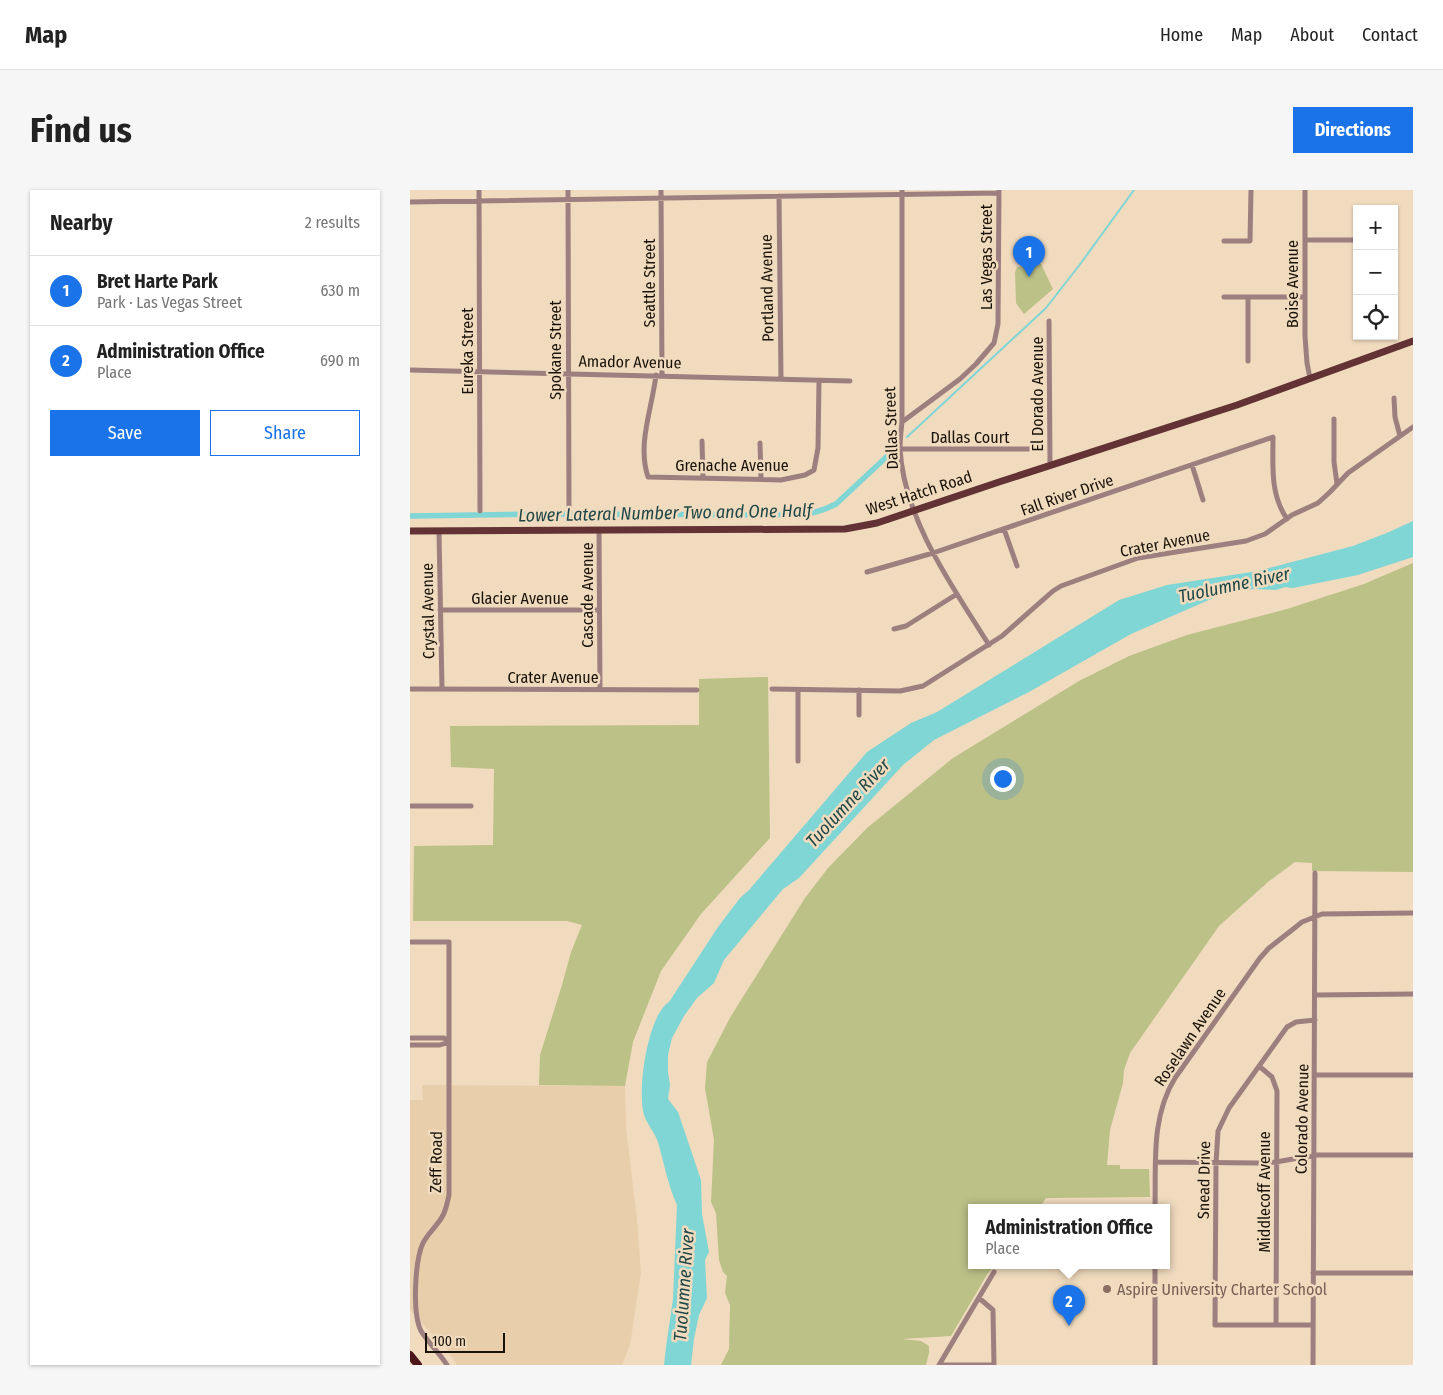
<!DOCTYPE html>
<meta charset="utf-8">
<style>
body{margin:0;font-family:"Fira Sans Condensed",sans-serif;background:#f6f6f6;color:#222}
.controls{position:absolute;right:15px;top:15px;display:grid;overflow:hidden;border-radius:0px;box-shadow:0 1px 4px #0004}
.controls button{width:45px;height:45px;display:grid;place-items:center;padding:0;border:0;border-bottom:1px solid #e0e0e0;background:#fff;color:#222;font:25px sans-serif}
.scale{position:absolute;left:15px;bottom:12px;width:80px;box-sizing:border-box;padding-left:5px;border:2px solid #191208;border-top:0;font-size:14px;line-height:18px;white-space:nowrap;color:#191208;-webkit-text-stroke:4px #f0dbbe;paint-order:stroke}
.you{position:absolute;left:592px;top:588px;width:18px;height:18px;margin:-12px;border:4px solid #fff;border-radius:50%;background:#1a73e8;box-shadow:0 0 0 8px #1a73e833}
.badge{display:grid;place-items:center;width:32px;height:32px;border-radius:50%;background:#1a73e8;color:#fff;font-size:16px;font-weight:700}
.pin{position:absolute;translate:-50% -41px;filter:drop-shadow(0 1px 2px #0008)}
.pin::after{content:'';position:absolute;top:26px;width:18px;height:15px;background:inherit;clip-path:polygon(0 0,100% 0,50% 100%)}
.popup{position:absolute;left:558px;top:1014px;width:202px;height:65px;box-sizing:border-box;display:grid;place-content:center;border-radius:0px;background:#fff;filter:drop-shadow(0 1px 4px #0005);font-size:16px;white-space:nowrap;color:#767676}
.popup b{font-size:19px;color:#222}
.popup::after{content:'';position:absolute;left:50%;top:100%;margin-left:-10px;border:10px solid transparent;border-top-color:#fff}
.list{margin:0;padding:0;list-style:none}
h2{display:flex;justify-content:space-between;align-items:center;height:65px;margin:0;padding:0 20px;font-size:21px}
h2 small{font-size:16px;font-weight:400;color:#767676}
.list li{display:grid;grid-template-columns:32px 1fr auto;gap:15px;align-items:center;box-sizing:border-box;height:70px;padding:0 20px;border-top:1px solid #e0e0e0}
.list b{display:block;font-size:19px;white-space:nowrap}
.list p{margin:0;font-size:16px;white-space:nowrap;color:#767676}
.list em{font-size:16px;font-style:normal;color:#767676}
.actions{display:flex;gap:10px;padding:15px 20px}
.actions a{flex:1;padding:11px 0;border:1px solid #1a73e8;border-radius:0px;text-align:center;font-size:18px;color:#1a73e8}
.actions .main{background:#1a73e8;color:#fff}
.icon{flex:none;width:28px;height:28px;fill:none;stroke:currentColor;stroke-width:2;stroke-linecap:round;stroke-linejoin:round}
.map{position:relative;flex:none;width:1003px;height:1175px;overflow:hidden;border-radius:0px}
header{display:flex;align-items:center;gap:30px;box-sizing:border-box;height:70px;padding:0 25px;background:#fff;border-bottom:1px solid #e0e0e0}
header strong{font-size:24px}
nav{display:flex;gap:28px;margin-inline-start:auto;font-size:18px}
.intro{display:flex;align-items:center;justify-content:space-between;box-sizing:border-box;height:120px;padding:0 30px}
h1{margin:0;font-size:35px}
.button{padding:12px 22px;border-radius:0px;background:#1a73e8;color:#fff;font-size:18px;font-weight:700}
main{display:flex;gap:30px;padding:0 30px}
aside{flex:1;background:#fff;border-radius:0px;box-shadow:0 1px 4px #0004}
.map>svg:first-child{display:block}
</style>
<header>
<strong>Map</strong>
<nav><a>Home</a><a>Map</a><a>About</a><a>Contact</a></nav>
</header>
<div class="intro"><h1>Find us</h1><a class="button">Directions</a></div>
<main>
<aside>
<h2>Nearby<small>2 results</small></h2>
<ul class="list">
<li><span class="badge">1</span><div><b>Bret Harte Park</b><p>Park · Las Vegas Street</p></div><em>630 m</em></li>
<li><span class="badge">2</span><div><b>Administration Office</b><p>Place</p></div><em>690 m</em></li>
</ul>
<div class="actions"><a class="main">Save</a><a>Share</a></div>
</aside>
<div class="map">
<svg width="1003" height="1175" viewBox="0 0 1003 1175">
<rect width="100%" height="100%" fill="#f0dbbe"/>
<path fill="#e8ceab" d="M12,895L215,896L216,937L227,1029L231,1083L220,1155L212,1175H47L29,1146L22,1144L2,1122L0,1119V910H13Z"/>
<path fill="#bbc187" d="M631,74L643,99L614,124L606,113L605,82L607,77Z
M1003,373V682L902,681V673L885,672L858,692L809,736L720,863L714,880L713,893L700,940L697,975H710V979H739L740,1007L636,1008L630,1017H562V1075H586L578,1083L541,1146L492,1149L511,1151L519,1156V1163L516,1175H311L319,1159L320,1115L315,1103L317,1086L313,1082L309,1070L306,1023L301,1012L304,950L295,898L297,872L321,826L395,708L418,678L457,638L543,568L669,491L719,466L777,445L877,419L954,394Z
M358,487L360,648L291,724L251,781L223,852L215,896L129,895L130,865L152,795L161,762L172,735L157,731H3L4,656L83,655L84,579L41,577L40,536L289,535V489Z"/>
<path fill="#80d5d5" d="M1003,331V367L948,385L883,398L875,397L866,400L844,399L815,403L721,444L619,502L524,550L493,575L389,688L373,699L314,770L304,793L287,808L274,826L262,848L258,865V882L260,895L258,909L268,922L291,990L292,1024L299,1062L295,1070L297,1108L289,1125L284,1149L281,1175H254L256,1157L263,1109L267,1015C258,995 254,973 248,952C245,943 237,934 234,925C227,902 237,826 259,812L308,737L330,708L339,700L457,562L501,533L527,522L709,410L757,395L848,381L943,356L979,342Z"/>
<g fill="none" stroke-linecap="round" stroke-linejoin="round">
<path stroke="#80d5d5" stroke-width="2" d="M497,247L636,118L671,73L724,0"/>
<path stroke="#80d5d5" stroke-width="5.5" d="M0,326L136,324L387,325C402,324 413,321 426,314L486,258"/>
<path stroke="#9d7f7f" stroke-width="5" d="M69,0L70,321
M158,0L159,320
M251,0L252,185
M492,0V232C491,241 490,250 490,259C494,330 543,397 579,455
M895,0V146L897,173L900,188
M369,6L371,189
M0,12L589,3
M895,50H947
M814,51H840L841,0
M814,107H895
M639,131L640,276
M838,171V107
M0,180L440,191
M246,185C242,219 227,254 238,287L371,290L395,285L404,280L408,258L409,191
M984,208L985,227L990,246
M924,229V272L927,294
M492,232L550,189L566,174L584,153L588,134L589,0
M292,251L293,287
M350,253L351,288
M490,259H629
M782,275L793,310
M594,339L607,376
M189,340L190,500
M29,342L32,499
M457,382L523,363L863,247C863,277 860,304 877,329
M30,420H189
M484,439L496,436L547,404
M0,499L287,500
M362,499L490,501L513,496L592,446L643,401L651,396L728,368L836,351L855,344L882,325L908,313L920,302L938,283L1003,237
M388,500V571
M449,525V500
M0,616H61
M0,752H39V1005C37,1013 36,1021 32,1027C27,1036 18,1043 13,1053C5,1070 2,1123 11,1141C17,1151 30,1164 37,1175
M906,805L1003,804
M0,848H34L39,852
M0,855H30L39,852
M849,876L862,887L867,901L866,1135
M905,885H1003
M746,972L848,973L866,972L905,965H1003
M745,1017C746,973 741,927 765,888L850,768L859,758L882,740L892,732L912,724L1003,723
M745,1075V1175
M903,1083H1003
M569,1108L583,1120L584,1175
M903,1135H805L806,973L808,941L819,918L877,837L886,832L905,830
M529,1175L584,1082
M529,1175H584
M903,1175L905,683"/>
<path stroke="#633234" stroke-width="7" d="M0,341L435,339L467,333L589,292L827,215L1003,151"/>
<path stroke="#4c151a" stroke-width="8" d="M0,1165L8,1175"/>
</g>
<circle fill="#8d6e63" stroke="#f0dbbe" stroke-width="2" cx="697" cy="1099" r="5"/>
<g text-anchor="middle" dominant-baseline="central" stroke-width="5" stroke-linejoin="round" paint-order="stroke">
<g font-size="16" fill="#191208" stroke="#f0dbbe">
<text transform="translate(576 67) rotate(-90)">Las Vegas Street</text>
<text transform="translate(239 93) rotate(-90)">Seattle Street</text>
<text transform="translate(882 94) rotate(-90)">Boise Avenue</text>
<text transform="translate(357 98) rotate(-91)">Portland Avenue</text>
<text transform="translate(145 160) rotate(-90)">Spokane Street</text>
<text transform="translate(57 161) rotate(-90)">Eureka Street</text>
<text transform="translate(220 172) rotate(1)">Amador Avenue</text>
<text transform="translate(627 204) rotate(-90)">El Dorado Avenue</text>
<text transform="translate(481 238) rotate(-92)">Dallas Street</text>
<text x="560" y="247">Dallas Court</text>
<text x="322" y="275">Grenache Avenue</text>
<text transform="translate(509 303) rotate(-18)">West Hatch Road</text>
<text transform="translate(657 305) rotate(-19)">Fall River Drive</text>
<text transform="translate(755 353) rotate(-11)">Crater Avenue</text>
<text transform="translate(177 405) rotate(-90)">Cascade Avenue</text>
<text x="110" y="408">Glacier Avenue</text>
<text transform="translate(18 421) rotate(-91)">Crystal Avenue</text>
<text x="143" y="487">Crater Avenue</text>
<text transform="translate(780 847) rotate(-56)">Roselawn Avenue</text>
<text transform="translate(892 929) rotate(-89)">Colorado Avenue</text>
<text transform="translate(26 972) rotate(-89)">Zeff Road</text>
<text transform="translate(794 990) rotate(-89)">Snead Drive</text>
<text transform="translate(854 1002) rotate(-90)">Middlecoff Avenue</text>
</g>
<g font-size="16" fill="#785e54" stroke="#f0dbbe" text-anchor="start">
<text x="707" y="1099">Aspire University Charter School</text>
</g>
<g font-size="18" font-style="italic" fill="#1f4747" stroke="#f0dbbe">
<text transform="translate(255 323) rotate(-1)">Lower Lateral Number Two and One Half</text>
<text transform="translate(824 395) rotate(-12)">Tuolumne River</text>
<text transform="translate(438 613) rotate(-47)">Tuolumne River</text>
<text transform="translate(274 1095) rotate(-86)">Tuolumne River</text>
</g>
</g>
</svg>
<div class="controls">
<button>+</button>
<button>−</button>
<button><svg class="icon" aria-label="locate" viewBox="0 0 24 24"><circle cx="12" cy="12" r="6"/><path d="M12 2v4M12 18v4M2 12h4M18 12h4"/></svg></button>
</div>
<div class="scale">100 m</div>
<div class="you"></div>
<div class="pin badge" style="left:619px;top:87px">1</div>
<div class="pin badge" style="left:659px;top:1136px">2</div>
<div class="popup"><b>Administration Office</b>Place</div>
</div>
</main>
